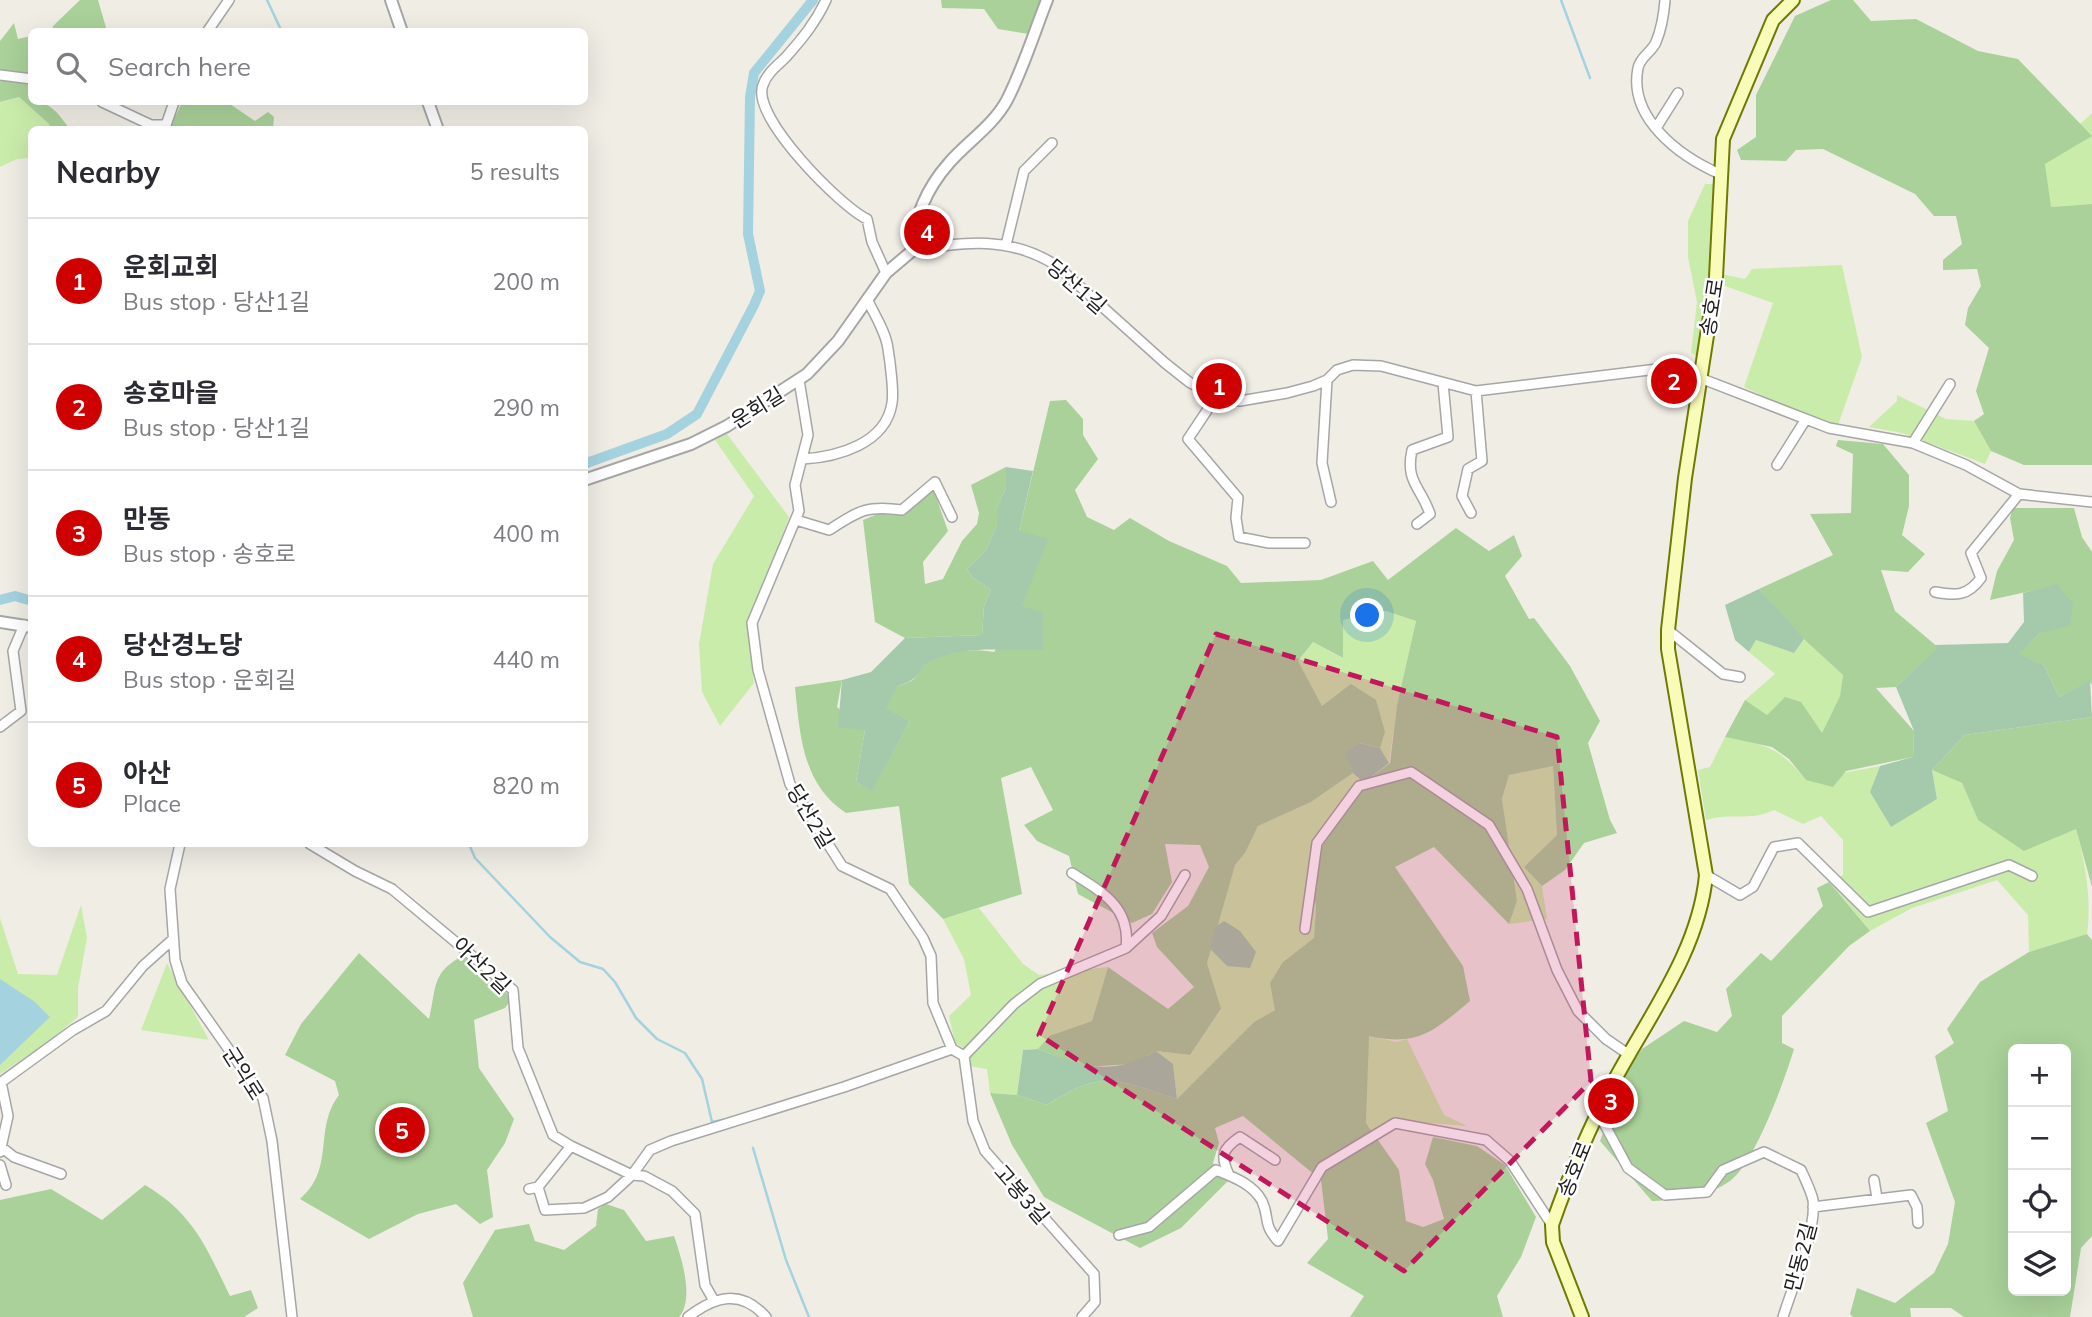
<!DOCTYPE html>
<meta charset="utf-8">
<style>
body{margin:0;font-family:Mulish,"Noto Sans KR",sans-serif;background:#f7f7f7;color:#2b2b33}
.controls{position:absolute;right:21px;bottom:21px;display:grid;overflow:hidden;border-radius:10px;box-shadow:0 7px 28px #0002}
.controls button{width:63px;height:63px;display:grid;place-items:center;padding:0;border:0;border-bottom:2px solid #e1e1e2;background:#fff;color:#2b2b33;font:35px sans-serif}
.you{position:absolute;left:1368px;top:616px;width:24px;height:24px;margin:-18px;border:5px solid #fff;border-radius:50%;background:#1a73e8;box-shadow:0 0 0 10px #1a73e833}
.badge{display:grid;place-items:center;width:46px;height:46px;border-radius:50%;background:#ce0000;color:#fff;font-size:23px;font-weight:700}
.pin{position:absolute;translate:-50% -50%;border:4px solid #fff;box-shadow:0 2px 7px #0006}
.list{margin:0;padding:0;list-style:none}
h2{display:flex;justify-content:space-between;align-items:center;height:91px;margin:0;padding:0 28px;font-size:30px}
h2 small{font-size:23px;font-weight:400;color:#7c7c81}
.list li{display:grid;grid-template-columns:46px 1fr auto;gap:21px;align-items:center;box-sizing:border-box;height:126px;padding:0 28px;border-top:2px solid #e1e1e2}
.list b{display:block;font-size:26px;white-space:nowrap}
.list p{margin:0;font-size:23px;white-space:nowrap;color:#7c7c81}
.list em{font-size:23px;font-style:normal;color:#7c7c81}
.icon{flex:none;width:38px;height:38px;fill:none;stroke:currentColor;stroke-width:2;stroke-linecap:round;stroke-linejoin:round}
.map{position:relative;flex:none;width:2092px;height:1317px;overflow:hidden}
.search{position:absolute;background:#fff;box-shadow:0 7px 28px #0002;left:28px;top:28px;width:560px;height:77px;display:flex;align-items:center;gap:18px;box-sizing:border-box;padding:0 24px;border-radius:10px;color:#7c7c81;font-size:26px}
.panel{position:absolute;background:#fff;box-shadow:0 7px 28px #0002;left:28px;top:126px;width:560px;height:721px;border-radius:10px}
.map>svg:first-child{display:block}
</style>
<div class="map">
<svg width="2092" height="1317" viewBox="0 0 2092 1317">
<rect width="100%" height="100%" fill="#f0ede5"/>
<path fill="#caecaa" d="M19,97L48,123L52,129L32,130L31,158L17,159L0,167V102Z
M2092,113V204L2050,207L2045,164L2091,136L2080,124Z
M1705,184H1714L1711,258L1698,357L1691,353L1697,302L1688,257V221Z
M1842,265L1862,357L1838,425L1819,422L1744,387L1773,303L1725,286L1721,274L1745,279L1752,269Z
M1897,395L1946,419L1974,421L1991,451L1985,464L1902,433L1869,427L1897,401Z
M727,434L789,517L748,630L754,683L720,726L702,692L699,644L713,564L754,496L715,440Z
M1386,611L1416,621L1397,705L1389,763L1380,748L1385,732L1322,706L1298,661L1313,642L1342,658L1343,620Z
M1804,639L1843,675L1840,696L1822,733L1767,716L1745,700L1775,674L1749,652L1756,640L1794,653Z
M1725,737C1767,746 1777,745 1806,780L1880,766L1870,792L1917,809L1937,799L1932,770L1962,783L1978,820L2076,828C2085,863 2092,899 2087,934L2029,952L2028,915L1997,880L1912,908L1870,931L1829,882L1843,875V840L1821,816L1803,824L1774,810C1749,822 1733,812 1706,820L1698,770L1710,767Z
M1553,766L1557,835L1524,867L1542,886L1547,919L1509,924L1517,901L1502,800L1509,775Z
M1353,773L1364,783L1310,873L1316,907L1314,938L1283,962L1275,1010L1254,1022L1177,1099L1173,1064L1156,1051L1190,1055L1221,1010L1207,963L1210,949L1227,966L1224,921L1215,927L1235,865L1245,853L1258,826L1311,802Z
M81,905L87,938L78,988V1017L49,1041L0,1074V918L18,974L57,975Z
M979,908L1023,964L1039,975L1108,967L1092,1021L1049,1036L1038,1049L1023,1050L1017,1095L990,1093L987,1069L969,1066L962,1047L955,1043L949,1016L971,995L964,959L943,919Z
M167,963L209,1040L141,1030Z
M1368,1035L1396,1042L1407,1039L1444,1115L1467,1126L1390,1120L1372,1131L1366,1123Z"/>
<path fill="#a9d199" fill-rule="evenodd" d="M80,0H98L107,31H52L53,26Z
M941,0H1042L1029,34L998,29L984,9L942,8Z
M1831,0H1853L1871,21L1916,19L1978,51L2018,59L2092,136L2045,164L2051,207L2092,204V465H2024L1991,451L1974,421L1984,414L1976,391L1989,348L1965,325L1968,308L1981,286L1977,269L1943,270V260L1962,244L1956,216H1934L1915,194L1823,149L1796,150L1786,161L1741,160L1737,150L1756,137V95L1795,16Z
M14,23L18,39L31,36L32,102C52,102 58,114 70,129H52L48,123L19,97L0,102V41Z
M182,102H227L255,121L268,112L274,117L273,129L164,130L176,115Z
M1066,400L1083,419V435L1098,459L1075,490L1087,517L1114,530L1130,518L1169,541L1227,566L1241,583L1321,580L1373,561L1388,580L1456,528L1489,551L1514,535L1522,556L1505,576L1529,619L1534,618L1570,666L1600,721L1588,743L1610,820L1617,833L1584,843L1565,870L1542,886L1524,867L1557,835L1553,766L1509,775L1502,799L1517,901L1509,924L1434,847L1395,867L1463,966L1470,1001C1434,1031 1418,1047 1369,1036L1366,1123L1399,1170L1406,1221L1423,1227L1444,1219L1433,1180L1425,1164L1433,1137L1477,1146L1505,1165L1536,1217L1521,1257L1497,1296L1503,1317H1350L1364,1296L1307,1263L1328,1239L1321,1180L1243,1116L1215,1128L1219,1143L1213,1163L1229,1180L1181,1228L1140,1248L1044,1197L1012,1145L990,1093L1017,1095L1047,1105C1102,1068 1118,1080 1177,1099L1254,1022L1275,1010L1270,983L1283,962L1314,938L1316,907L1310,873L1346,797L1390,763L1397,705L1416,621L1386,611L1343,620V658L1313,642L1298,661L1322,706L1351,684L1376,700L1385,732L1380,748L1359,743L1347,752L1353,773L1311,802L1258,826L1245,853L1235,865L1207,963L1221,1009L1190,1055L1156,1051L1132,1064L1084,1067L1038,1049L1049,1036L1092,1021L1108,967L1168,1009L1194,987L1157,947L1152,933L1188,906L1209,867L1200,845L1165,844L1172,882L1152,914L1132,923L1078,894L1069,856L1037,841L1024,825L1053,810L1031,767L1001,778L1022,894L943,919L909,884L899,806L846,813C802,784 800,735 795,687L842,680L837,707L865,730L856,782L872,790L910,721L885,708L898,686C922,679 913,675 928,662C943,649 976,649 994,652L1022,607L1019,531L1050,401Z
M1838,440L1883,444L1909,475V506L1902,535L1925,554L1908,572L1881,570L1895,611L1939,648L1896,687L1876,688L1914,731L1913,757L1846,771L1833,787L1806,780L1789,759L1772,747L1725,737L1745,700L1767,715L1785,697L1801,702L1822,733L1840,696L1843,675L1795,631L1759,589L1833,555L1810,514L1851,513L1853,454L1836,446Z
M1006,467V488L997,507V525L986,550L967,569L972,577L991,590L984,606L982,635L905,638L875,622L863,520L934,491L948,531L923,562L925,584L943,579L962,541L977,524L979,513L971,485Z
M2013,508H2074L2082,537L2092,552V685L2089,681L2059,697L2044,665L2018,654L2040,633L2057,585L1990,600L1997,571L2014,540L2010,518Z
M2092,717V887L2076,829L2024,851L1978,820L1962,783L1932,770L1965,735Z
M1829,882L1870,931L1849,946L1782,1016V1043L1794,1049C1785,1079 1755,1163 1730,1181C1707,1197 1679,1200 1652,1201L1600,1141L1627,1071L1642,1049L1684,1021L1717,1032L1732,1016L1726,989L1761,953L1771,961L1823,906L1817,888Z
M2087,934L2092,940V1236L2081,1248L2070,1317H1964L1951,1308H1910L1911,1317H1853L1850,1314L1857,1288L1895,1303L1934,1273L1948,1244L1955,1202L1926,1123L1948,1111L1935,1056L1954,1043L1947,1029L1980,982L2029,952ZM2013,1049H2066V1291H2013Z
M359,953L429,1019C437,985 431,972 466,954L502,983L510,1001L505,1008L474,1020L479,1068L514,1119L505,1143L487,1170L493,1217L480,1224L456,1204L418,1214L369,1239L300,1199C336,1168 313,1129 339,1095L335,1081L285,1055L301,1024Z
M145,1185C194,1214 206,1247 230,1296L251,1290L258,1308L244,1317H0V1200L51,1189L102,1220Z
M606,1204L624,1210L646,1241L674,1236C681,1256 695,1299 679,1317H473L463,1283L495,1230L529,1224L535,1241L564,1250L596,1226L598,1209Z"/>
<path fill="#a5caab" d="M1006,467L1033,471L1019,531L1048,539L1022,606L1043,613V650C1008,651 963,644 931,661C916,669 924,678 898,686L886,708L910,721L872,791L856,782L865,730L838,727L842,680L871,672L905,638L982,635L984,606L991,590L972,577L967,569L986,550L997,525V507L1006,488Z
M2057,584L2073,604L2070,626L2040,633L2019,654L2044,665L2059,697L2090,680L2092,717L1965,735L1932,770L1937,799L1891,827L1870,792L1880,766L1913,757L1914,731L1896,687L1938,648L1935,645L2008,643L2024,622L2023,593Z
M1759,589L1804,639L1794,653L1756,640L1749,652L1735,640L1725,605Z
M1359,743L1380,748L1389,763L1364,783L1353,773L1346,752Z
M1224,921L1240,931L1256,952L1250,968L1227,966L1210,949L1215,927Z
M1038,1049C1084,1067 1110,1077 1156,1051L1173,1064L1177,1099C1118,1080 1102,1068 1047,1105L1017,1095L1023,1050Z"/>
<path fill="#a4d2df" d="M0,979L35,1002L50,1017L0,1065Z"/>
<g fill="none" stroke-linecap="round" stroke-linejoin="round">
<path stroke="#a4d2df" stroke-width="2.5" d="M267,0L282,32
M1561,0L1590,78
M469,844L475,858L550,937L580,962L603,969L615,982L636,1018L657,1039L685,1053L702,1079L712,1122L732,1118
M753,1148L786,1260L809,1317"/>
<path stroke="#a4d2df" stroke-width="10" d="M584,464L667,434L697,414L754,305L760,291L748,234L750,97L754,73L813,0
M0,600L15,596L32,601"/>
<g stroke="#a6a6a6" stroke-width="12">
<path id="minor" d="M826,0C816,22 802,39 786,57C777,66 767,73 763,85C750,116 841,207 867,219L872,242L886,273
M1665,0C1664,13 1661,30 1656,42C1652,52 1640,57 1638,68C1628,118 1679,156 1720,174
M207,32L229,0
M0,75L32,79
M102,102L151,125H166L174,102
M1656,128L1678,93
M1006,245L1024,171L1052,143
M912,251C964,241 1011,236 1057,266L1165,363L1189,382L1216,397L1240,401L1287,393L1313,386L1327,380L1337,370L1353,365L1381,366L1476,391L1682,366L1700,378L1829,428L1913,443L1966,465L2019,494L2092,502
M799,380L808,435L795,485L799,511L752,623L758,670L790,784L842,866L890,889L923,938L931,956L933,1003L952,1049L964,1056
M1327,380L1322,463L1331,502
M1216,397L1188,439L1238,498L1236,518L1239,537L1269,543H1305
M1913,443L1950,384
M803,459C837,457 886,444 892,403C894,392 890,361 888,349C886,332 874,314 867,299
M1777,465L1806,419
M1471,513L1462,496L1468,469L1482,461L1476,391
M796,520L829,530C859,511 866,505 902,510L935,482L952,517
M1417,524L1430,514C1421,487 1405,482 1412,450L1448,437L1443,383
M1935,592C1956,596 1968,596 1981,578L1971,553L2019,494
M1668,630L1723,674L1740,677
M0,727L21,711L13,651L24,625
M180,844L170,889L175,960L182,983L263,1098L272,1141L292,1317
M310,844L355,871L392,889L513,990L518,1048L553,1135L571,1146
M1706,875L1740,895L1753,887L1774,847L1798,843L1868,912L2009,865L2032,876
M1305,929L1317,843L1359,786L1411,772L1489,825L1527,889L1557,970L1578,1011L1606,1039L1628,1054
M1126,948L1161,916L1185,875
M964,1056L973,1121L985,1151L1094,1274L1095,1302L1082,1317
M964,1056L1014,1004L1040,984L1126,948C1131,907 1102,892 1072,873
M0,1083L73,1030L106,1011L143,966L172,940
M1598,1112L1628,1168L1665,1195L1707,1192L1723,1170L1764,1152L1801,1170C1805,1179 1811,1191 1813,1200C1817,1229 1792,1288 1783,1317
M0,1146L14,1157L61,1174
M0,1152L8,1116L1,1082
M0,1165L6,1185
M1229,1175C1220,1156 1222,1149 1240,1137L1275,1160
M1874,1180L1877,1198
M538,1187L545,1210L584,1208L608,1197L632,1175L650,1150L671,1141L844,1087L952,1049
M529,1189L538,1187L571,1146L632,1175L644,1176L672,1191L695,1214L705,1285L713,1299
M1813,1207L1911,1195L1917,1207L1918,1223
M1119,1235L1149,1227L1216,1170C1233,1177 1253,1184 1262,1201C1270,1218 1262,1223 1278,1241L1322,1167L1395,1123L1486,1140L1510,1161L1552,1225
M688,1317C715,1296 741,1289 766,1317"/>
</g>
<g stroke="#a6a6a6" stroke-width="14">
<path id="tertiary" d="M391,0L402,32
M428,102L438,130
M584,480L691,444L727,426L807,374L838,341L886,273L912,251C914,217 926,189 949,163C967,142 993,126 1007,100C1023,69 1034,33 1047,0
M0,622L32,627"/>
</g>
<g stroke="#6e7b01" stroke-width="16">
<path id="secondary" d="M1582,1317L1553,1242L1552,1225C1569,1176 1589,1128 1613,1083C1648,1017 1699,951 1706,875L1668,649V630L1685,478L1716,277L1723,139L1773,20L1793,0"/>
</g>
<use href="#minor" stroke="#fff" stroke-width="9"/>
<use href="#tertiary" stroke="#fff" stroke-width="10"/>
<use href="#secondary" stroke="#f8fcb8" stroke-width="12"/>
</g>
<path fill="#c2185b" fill-opacity="0.2" stroke="#c2185b" stroke-width="5" stroke-dasharray="14 9" stroke-linejoin="round" d="M1216,634L1557,737L1591,1081L1404,1271L1039,1035Z"/>
<g text-anchor="middle" dominant-baseline="central" stroke-width="5" stroke-linejoin="round" paint-order="stroke">
<g font-size="21" fill="#1f1f1f" stroke="#fff">
<text transform="translate(1077 286) rotate(41)">당산1길</text>
<text transform="translate(1711 307) rotate(-81)">송호로</text>
<text transform="translate(757 407) rotate(-32)">운회길</text>
<text transform="translate(811 816) rotate(59)">당산2길</text>
<text transform="translate(482 965) rotate(44)">아산2길</text>
<text transform="translate(244 1073) rotate(58)">군익로</text>
<text transform="translate(1574 1169) rotate(-68)">송호로</text>
<text transform="translate(1022 1194) rotate(49)">고봉3길</text>
<text transform="translate(1800 1257) rotate(-75)">만동2길</text>
</g>
</g>
</svg>
<div class="controls">
<button>+</button>
<button>−</button>
<button><svg class="icon" aria-label="locate" viewBox="0 0 24 24"><circle cx="12" cy="12" r="6"/><path d="M12 2v4M12 18v4M2 12h4M18 12h4"/></svg></button>
<button><svg class="icon" aria-label="layers" viewBox="0 0 24 24"><path d="M12 4l9 5-9 5-9-5zM3 14l9 5 9-5"/></svg></button>
</div>
<div class="you"></div>
<div class="pin badge" style="left:1219px;top:386px">1</div>
<div class="pin badge" style="left:1674px;top:381px">2</div>
<div class="pin badge" style="left:1611px;top:1101px">3</div>
<div class="pin badge" style="left:927px;top:232px">4</div>
<div class="pin badge" style="left:402px;top:1130px">5</div>
<div class="search"><svg class="icon" aria-label="search" viewBox="0 0 24 24"><circle cx="10" cy="10" r="6"/><path d="M15 15l6 6"/></svg>Search here</div>
<section class="panel">
<h2>Nearby<small>5 results</small></h2>
<ul class="list">
<li><span class="badge">1</span><div><b>운회교회</b><p>Bus stop · 당산1길</p></div><em>200 m</em></li>
<li><span class="badge">2</span><div><b>송호마을</b><p>Bus stop · 당산1길</p></div><em>290 m</em></li>
<li><span class="badge">3</span><div><b>만동</b><p>Bus stop · 송호로</p></div><em>400 m</em></li>
<li><span class="badge">4</span><div><b>당산경노당</b><p>Bus stop · 운회길</p></div><em>440 m</em></li>
<li><span class="badge">5</span><div><b>아산</b><p>Place</p></div><em>820 m</em></li>
</ul>
</section>
</div>
